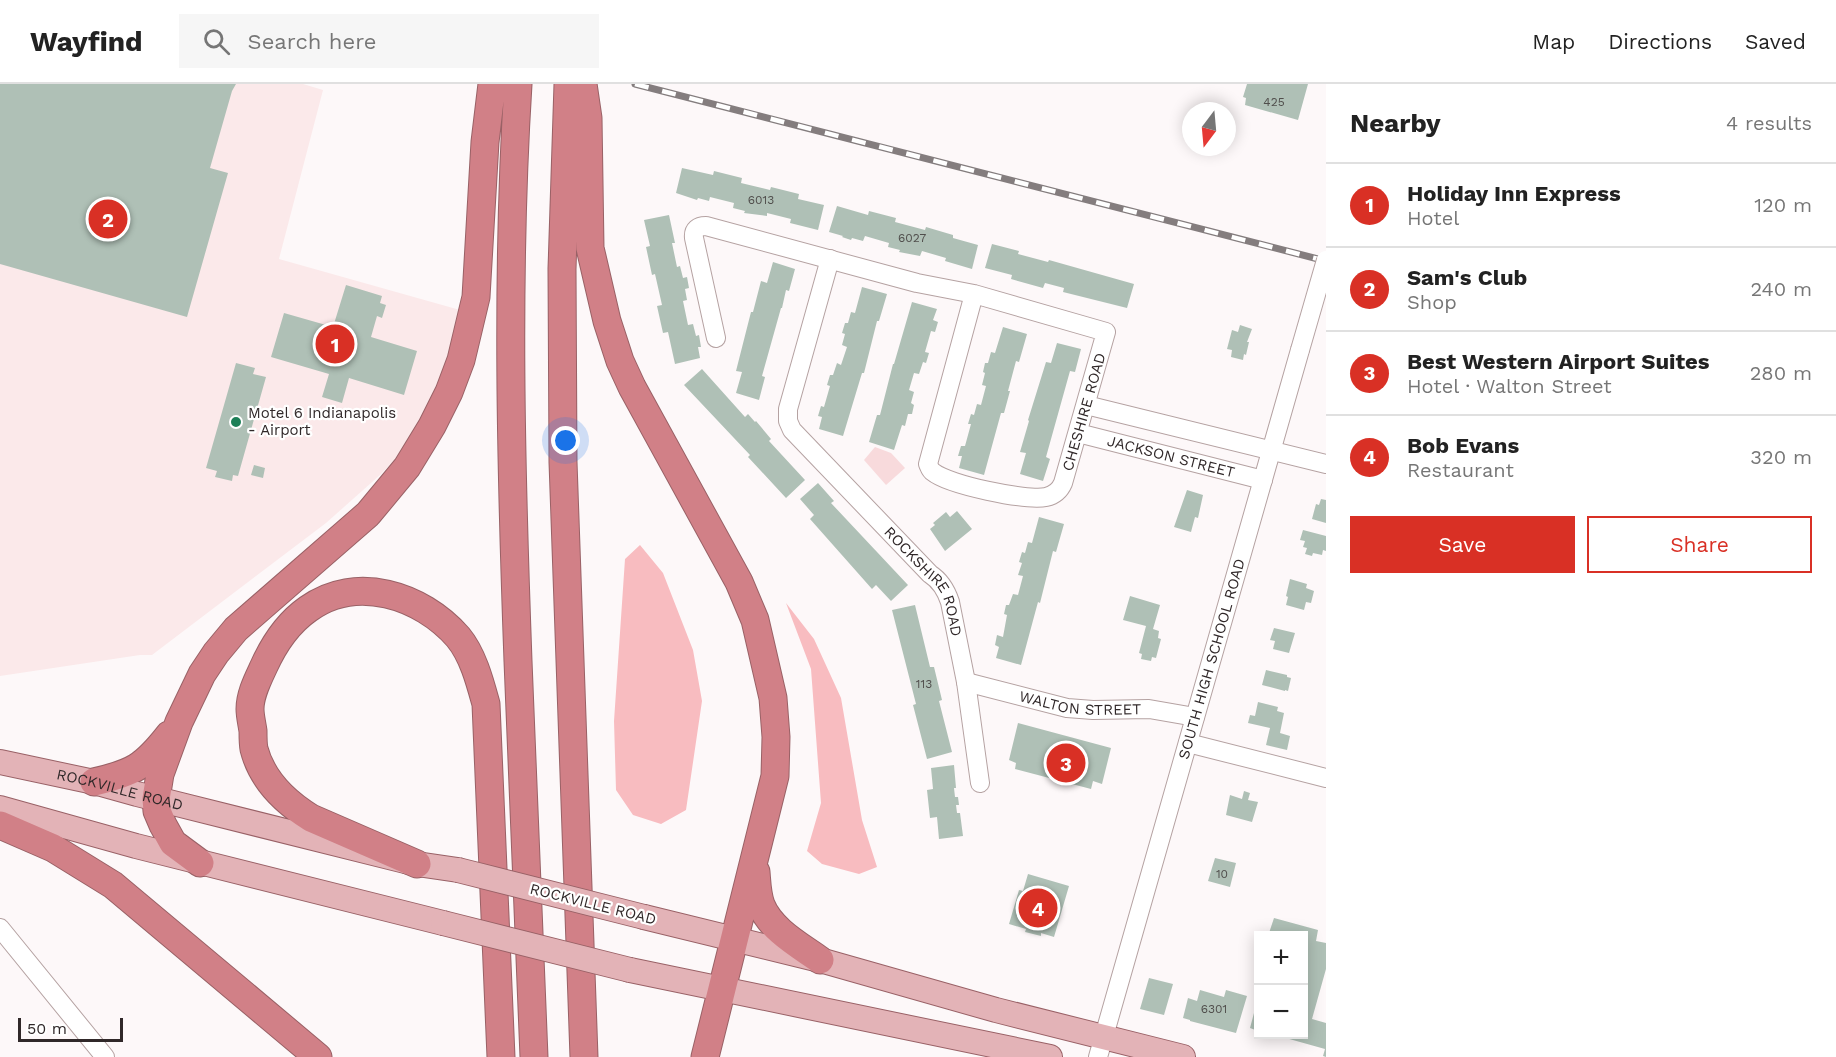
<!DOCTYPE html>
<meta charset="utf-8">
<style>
body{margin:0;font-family:"Work Sans",sans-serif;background:#f6f6f6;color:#222}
.controls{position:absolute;right:18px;bottom:18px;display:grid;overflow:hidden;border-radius:0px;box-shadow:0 3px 15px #0003}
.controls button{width:54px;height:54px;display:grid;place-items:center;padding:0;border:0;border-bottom:2px solid #e0e0e0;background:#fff;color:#222;font:30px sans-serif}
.compass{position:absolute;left:1182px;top:18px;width:54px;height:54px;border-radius:50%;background:#fff;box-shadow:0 3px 15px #0003;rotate:196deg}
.scale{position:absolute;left:18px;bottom:15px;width:105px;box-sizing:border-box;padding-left:6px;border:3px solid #302829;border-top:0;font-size:16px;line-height:21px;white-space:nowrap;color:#302829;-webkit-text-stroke:4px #fff;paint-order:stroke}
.you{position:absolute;left:566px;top:357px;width:21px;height:21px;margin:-15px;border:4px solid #fff;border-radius:50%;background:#1a73e8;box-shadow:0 0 0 9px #1a73e833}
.badge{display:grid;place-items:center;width:39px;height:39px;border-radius:50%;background:#d93025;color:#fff;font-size:20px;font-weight:700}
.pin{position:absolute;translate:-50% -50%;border:3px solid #fff;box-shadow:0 2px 6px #0006}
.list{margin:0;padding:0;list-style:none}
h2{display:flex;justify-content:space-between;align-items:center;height:78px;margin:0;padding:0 24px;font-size:26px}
h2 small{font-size:20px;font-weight:400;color:#767676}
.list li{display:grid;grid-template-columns:39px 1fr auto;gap:18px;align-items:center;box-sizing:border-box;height:84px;padding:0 24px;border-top:2px solid #e0e0e0}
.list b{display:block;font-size:22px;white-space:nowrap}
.list p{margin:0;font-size:20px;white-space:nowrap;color:#767676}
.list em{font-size:20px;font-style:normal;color:#767676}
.actions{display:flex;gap:12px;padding:18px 24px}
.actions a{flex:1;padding:14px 0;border:2px solid #d93025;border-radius:0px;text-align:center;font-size:21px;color:#d93025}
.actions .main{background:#d93025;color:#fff}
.icon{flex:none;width:33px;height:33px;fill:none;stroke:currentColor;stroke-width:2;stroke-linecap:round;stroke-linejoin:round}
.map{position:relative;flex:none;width:1326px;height:973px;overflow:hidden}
header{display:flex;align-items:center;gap:36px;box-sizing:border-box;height:84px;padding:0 30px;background:#fff;border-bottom:2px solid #e0e0e0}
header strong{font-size:28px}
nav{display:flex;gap:33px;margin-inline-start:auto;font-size:21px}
.search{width:420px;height:54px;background:#f6f6f6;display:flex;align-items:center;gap:15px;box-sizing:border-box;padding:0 21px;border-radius:0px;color:#767676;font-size:22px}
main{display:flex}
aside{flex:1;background:#fff}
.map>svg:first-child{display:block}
</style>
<header>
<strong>Wayfind</strong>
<div class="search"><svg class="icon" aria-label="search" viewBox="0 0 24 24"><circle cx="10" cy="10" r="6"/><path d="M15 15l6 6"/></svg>Search here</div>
<nav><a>Map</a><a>Directions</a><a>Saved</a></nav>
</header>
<main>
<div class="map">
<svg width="1326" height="973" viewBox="0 0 1326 973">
<rect width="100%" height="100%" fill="#fdf8f9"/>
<path fill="#fbe9ea" d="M0,0H303L323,6L279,175L460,226L459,245L441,299L404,366L380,391L326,439L152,571H140L0,592Z"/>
<path fill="#f8dadc" d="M875,363L891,369L905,384L886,401L864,376Z"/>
<path fill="#f8bcc0" d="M640,461L663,489L693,566L702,617L686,726L661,740L633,731L616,706L614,637L625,475Z
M786,519L814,555L841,614L862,736L877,783L859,790L822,780L807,767L821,719L811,585Z"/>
<path fill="#afc0b6" d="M0,0H236L232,7L210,84L228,89L187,233L0,180Z
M1247,0H1308L1298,36L1245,21L1246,14L1243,13Z
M682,84L713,91L714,87L742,94L741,99L770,106L771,103L799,110L798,115L824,121L818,146L790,139L791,135L767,129V132L744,129L745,127L733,124L734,119L710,113L709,117L698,114L697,116L676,109Z
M837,122L868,131L869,127L896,134L895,138L925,146L926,143L953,151V154L978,161L972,185L945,177L946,174L922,167L920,172L899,168L900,166L888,163L889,159L865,152L863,157L852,154L851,156L842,153L843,152L829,148Z
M669,131L675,159H672L677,183L680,182L683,194L687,193L689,204L685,205L687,216L683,217L688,241L693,240L696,252L699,251L701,263H698L700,274L675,280L668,248L663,249L657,222L662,221L655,190L652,191L646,163L650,162L644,136Z
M992,160L1019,167L1018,170L1048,178L1049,176L1134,200L1127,224L1063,208L1064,204L1045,199L1043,204L1011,195L1012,191L985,184Z
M773,178L795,185L789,207L786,206L782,224H781L762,292L765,293L759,316L736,309L742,288L736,287L751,228H753L761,197L767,199Z
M346,201L382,212L380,219L386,221L382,234L377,232L371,253L417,267L404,311L349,294L342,319L322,313L329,290L271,273L284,229L333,243Z
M862,203L887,210L879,237H877L864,289H862L843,352L819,345L822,333L818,332L821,322L824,323L830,302L827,301L830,291H833L837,279L841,281L847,263L842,261L845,250L842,249L845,239H848L851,228L855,229Z
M912,218L937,225L933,236L938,238L935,248L931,247L925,268L929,269L926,279L923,278L919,290L914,289L909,306L914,308L911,319L914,321L912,330H908L905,342L902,341L894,366L869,358L877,331H880L893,280H894Z
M1240,241L1252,245L1247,258H1249L1246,271L1244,270L1243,276L1231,273L1232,266L1227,265L1232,246L1238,248Z
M1003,243L1027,250L1019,278L1016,277L1008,307H1010L1004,329H1001L984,391L959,384L962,372H958L961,362H965L971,340H968L971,330L974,331L977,320L981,321L986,302L982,301L985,289L983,288L985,279H988L991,268L995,269Z
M1057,259L1081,265L1075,288L1070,287L1046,373L1050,375L1043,397L1020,390L1026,369L1020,368L1029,337L1028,336L1046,278L1051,279Z
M236,279L255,284L253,290L266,293L238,392L233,391L232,397L215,393L217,387L206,384Z
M702,285L745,333L748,330L755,338L756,337L771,355L769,357L805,396L786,414L748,373L750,371L684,301Z
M254,381L265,384L263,394L251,391Z
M818,399L834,417L831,419L908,501L891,517L876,501L872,505L810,435L814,431L800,415Z
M1187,406L1203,411L1198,434L1195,433L1191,448L1174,443Z
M1321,415L1326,416V439L1312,435L1316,420L1319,421Z
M957,427L972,445L945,467L930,445L935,441L933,439L946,428L950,433Z
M1039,433L1064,440L1056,468L1053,467L1040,519L1038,518L1021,581L996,574L999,563L995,561L997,551L1003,553L1007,531L1004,530L1006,521H1009L1013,510L1018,511L1023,492L1018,491L1022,479L1019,478L1022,468L1025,469L1028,458L1032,459Z
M1303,446L1326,452V467L1323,466L1322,471L1313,469L1312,472L1305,470L1307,464L1303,463L1305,457L1300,456Z
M1290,495L1307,500L1306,504L1314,507L1311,519L1306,518L1304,526L1286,521L1288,513L1286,512Z
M1130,512L1160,521L1153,545L1159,547L1158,554L1161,555L1156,574L1152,573L1151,577L1141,575L1142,570L1139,569L1146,542L1123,536Z
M915,521L930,583H934L942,616L939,617L952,668L927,675L913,621L916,620L892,526Z
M1274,544L1295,549L1289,569L1273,565L1275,557L1270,556Z
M1266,586L1287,591V593L1291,594L1288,607L1285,606V607L1262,601Z
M1258,618L1278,623L1277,627L1284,629L1280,649L1290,652L1287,666L1266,661L1270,644L1248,639L1250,631L1255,632Z
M1018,639L1111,664L1102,700L1093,697L1091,705L1015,685L1016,679L1009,676Z
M954,681L956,704H954L955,713H958L959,721H956L957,729H960L963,752L939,755L937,733L930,734L927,706L933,705L931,684Z
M1244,707L1250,709L1248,716L1258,718L1252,738L1226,731L1230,711L1242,715Z
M1215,774L1236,779L1230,803L1208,797Z
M1028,790L1069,802L1054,853L1041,849V852L1025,848L1026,845L1009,840L1019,806L1023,807Z
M1274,834L1318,846L1316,857L1326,859V885L1312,935L1326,939V973L1323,972L1325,965L1275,951L1304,950V876L1305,870H1304V852H1268Z
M1149,894L1173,900L1164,931L1140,925Z
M1200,906L1224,913L1226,906L1247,912L1236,949L1190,937V936L1183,934L1188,914L1197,917Z
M1258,914V947L1250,944Z"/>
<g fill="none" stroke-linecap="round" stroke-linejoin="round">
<g stroke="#b5a2a2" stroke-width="20">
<g id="minor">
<path id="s1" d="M830,175L788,325V337L792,346L930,490C941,497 946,506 950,518L966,598L980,699"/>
<path d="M716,254L694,154C693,145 698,142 706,142L917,199L974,210L1106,248L1063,399C1060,406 1055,411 1046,413C1026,417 949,401 933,388C930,386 930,384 928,380L974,210"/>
<path d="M1086,321L1326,380"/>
<path id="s2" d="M1078,349L1263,396"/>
<path id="s3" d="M966,598L1067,624L1093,626L1149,625L1195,633"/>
<path d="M1188,659L1326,694"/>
<path d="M0,844L105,973"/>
<path id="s4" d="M1098,973L1300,266"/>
</g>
</g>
<g stroke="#996166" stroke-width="26">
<g id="major">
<path id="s5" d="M0,678L94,698L137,710L417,780L458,786"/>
<path d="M0,724L136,762L443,839"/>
<path d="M644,833L820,876L996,926L1183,973"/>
<path d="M630,886L1050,973"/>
</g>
</g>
<g stroke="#996166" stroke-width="29">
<path id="highway" d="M518,0C506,192 511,385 518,577C523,709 528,841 534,973
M568,0L562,185L563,378L584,973
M583,0L588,34L590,164L607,237L620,277L632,303L739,498L755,536L773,614L776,653L775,692L705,973
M94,698C133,689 144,683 169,651
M0,741L53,764L113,801L318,973
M200,779L173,759L163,741L157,727L156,715L160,690L179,638L202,590L216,569L236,545L368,430L407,383L432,342L449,308L461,276L476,213L485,58L492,0
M417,780L311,734C285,718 262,696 254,665C253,660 253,653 253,647C252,640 250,632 250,625C250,610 258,595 264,582C274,560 288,539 308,525C356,490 421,511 458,553C473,571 480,598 486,620L501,973
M756,788C757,799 757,810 761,821C771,846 799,861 820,876"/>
</g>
<use href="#minor" stroke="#fff" stroke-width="18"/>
<use href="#major" stroke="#e3b3b7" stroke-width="24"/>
<use href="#highway" stroke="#d18087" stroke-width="27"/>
<g stroke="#847d7e" stroke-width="7">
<path id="rail" d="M635,0L1326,177"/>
</g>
<use href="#rail" stroke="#fff" stroke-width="4.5" stroke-dasharray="14" stroke-linecap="butt"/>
<g stroke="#b5a2a2" stroke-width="20" stroke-linecap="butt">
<path id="minor-bridge" d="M1300,266L1326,176"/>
</g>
<g stroke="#996166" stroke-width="26" stroke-linecap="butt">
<path id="major-bridge" d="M458,786L644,833
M443,839L630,886"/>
</g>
<use href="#minor-bridge" stroke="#fff" stroke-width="18"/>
<use href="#major-bridge" stroke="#e3b3b7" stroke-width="24"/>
</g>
<circle fill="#1d7f57" stroke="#fff" stroke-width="2" cx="236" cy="338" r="6"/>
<g text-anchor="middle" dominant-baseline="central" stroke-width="4.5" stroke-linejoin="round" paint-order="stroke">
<g font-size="12" fill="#504e4c">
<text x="1274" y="18">425</text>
<text x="761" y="116">6013</text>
<text x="912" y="154">6027</text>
<text x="924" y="600">113</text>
<text x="1222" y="790">10</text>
<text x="1214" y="925">6301</text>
</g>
<g font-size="15" fill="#302829" stroke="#fff">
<text transform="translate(1084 328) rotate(-74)">CHESHIRE ROAD</text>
<text stroke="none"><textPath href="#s2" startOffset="96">JACKSON STREET</textPath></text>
<text stroke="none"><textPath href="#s1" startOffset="381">ROCKSHIRE ROAD</textPath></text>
<text stroke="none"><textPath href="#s4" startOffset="414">SOUTH HIGH SCHOOL ROAD</textPath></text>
<text stroke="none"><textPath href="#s3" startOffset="117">WALTON STREET</textPath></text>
<text stroke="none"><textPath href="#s5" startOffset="123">ROCKVILLE ROAD</textPath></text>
<text transform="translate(593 820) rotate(14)">ROCKVILLE ROAD</text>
</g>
<g font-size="15" fill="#302829" stroke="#fff" text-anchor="start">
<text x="248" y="329">Motel 6 Indianapolis<tspan x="248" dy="17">- Airport</tspan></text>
</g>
</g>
</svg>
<div class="controls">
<button>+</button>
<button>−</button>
</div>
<svg class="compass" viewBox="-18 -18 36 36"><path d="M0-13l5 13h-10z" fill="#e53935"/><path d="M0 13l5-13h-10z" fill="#767676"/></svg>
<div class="scale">50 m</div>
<div class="you"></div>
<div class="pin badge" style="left:335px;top:260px">1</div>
<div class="pin badge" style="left:108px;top:135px">2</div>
<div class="pin badge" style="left:1066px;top:679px">3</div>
<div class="pin badge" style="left:1038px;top:824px">4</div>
</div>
<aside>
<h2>Nearby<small>4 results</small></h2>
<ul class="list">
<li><span class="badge">1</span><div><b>Holiday Inn Express</b><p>Hotel</p></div><em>120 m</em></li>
<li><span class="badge">2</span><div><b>Sam's Club</b><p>Shop</p></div><em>240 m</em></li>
<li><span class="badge">3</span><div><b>Best Western Airport Suites</b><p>Hotel · Walton Street</p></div><em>280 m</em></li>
<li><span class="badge">4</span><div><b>Bob Evans</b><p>Restaurant</p></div><em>320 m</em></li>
</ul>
<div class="actions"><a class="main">Save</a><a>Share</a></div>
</aside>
</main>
